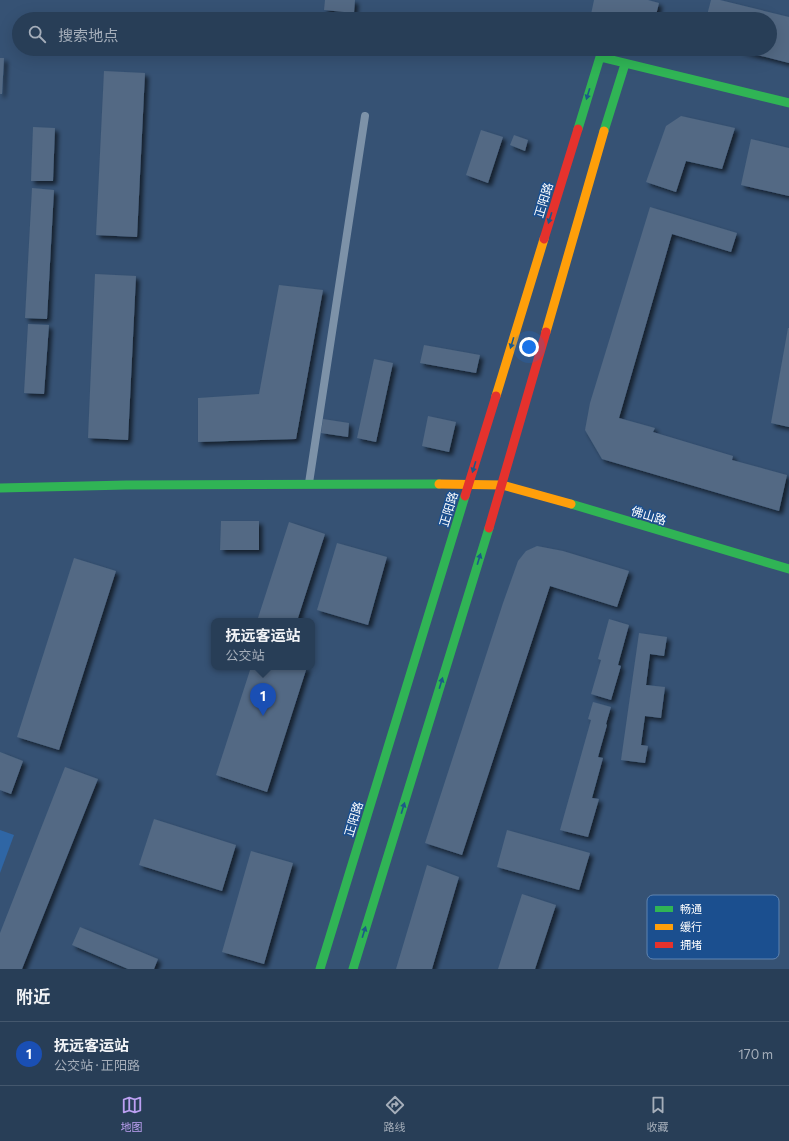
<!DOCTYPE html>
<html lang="zh">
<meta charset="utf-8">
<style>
body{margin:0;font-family:Commissioner,"Noto Sans SC",sans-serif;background:#344961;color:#f1f3f6}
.you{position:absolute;left:529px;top:347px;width:14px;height:14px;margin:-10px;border:3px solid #fff;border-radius:50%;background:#1a73e8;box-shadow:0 0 0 6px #1a73e833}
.badge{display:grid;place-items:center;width:26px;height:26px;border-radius:50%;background:#bca0f2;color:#fff;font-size:13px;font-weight:700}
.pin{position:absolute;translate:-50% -33px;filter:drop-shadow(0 1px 2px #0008)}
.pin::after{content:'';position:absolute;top:21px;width:14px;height:12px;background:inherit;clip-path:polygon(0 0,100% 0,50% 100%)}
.popup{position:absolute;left:211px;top:618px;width:104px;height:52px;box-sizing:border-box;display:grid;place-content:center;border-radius:8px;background:#283e57;filter:drop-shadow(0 1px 3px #0005);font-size:13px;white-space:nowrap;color:#a5aeba}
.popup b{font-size:15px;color:#f1f3f6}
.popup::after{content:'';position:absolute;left:50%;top:100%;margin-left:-8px;border:8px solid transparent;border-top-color:#283e57}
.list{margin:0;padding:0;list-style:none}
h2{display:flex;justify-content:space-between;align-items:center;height:52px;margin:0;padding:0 16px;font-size:17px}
h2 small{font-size:13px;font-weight:400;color:#a5aeba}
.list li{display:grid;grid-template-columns:26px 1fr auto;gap:12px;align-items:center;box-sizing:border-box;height:64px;padding:0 16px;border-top:1px solid #44576d}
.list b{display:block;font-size:15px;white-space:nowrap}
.list p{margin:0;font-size:13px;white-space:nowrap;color:#a5aeba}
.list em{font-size:13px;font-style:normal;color:#a5aeba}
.icon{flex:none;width:22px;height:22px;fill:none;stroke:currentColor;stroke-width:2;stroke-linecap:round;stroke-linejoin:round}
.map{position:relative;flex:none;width:789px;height:969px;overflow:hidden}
.search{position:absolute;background:#283e57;box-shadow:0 4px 16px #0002;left:12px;right:12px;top:12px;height:44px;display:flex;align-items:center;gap:10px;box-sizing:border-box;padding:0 14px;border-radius:22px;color:#a5aeba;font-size:15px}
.sheet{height:116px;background:#283e57}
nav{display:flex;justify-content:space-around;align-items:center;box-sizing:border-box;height:56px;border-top:1px solid #44576d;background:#283e57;font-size:11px;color:#a5aeba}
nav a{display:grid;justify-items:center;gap:2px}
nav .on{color:#bca0f2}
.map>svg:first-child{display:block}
</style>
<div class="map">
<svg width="789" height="969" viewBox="0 0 789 969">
<defs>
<filter id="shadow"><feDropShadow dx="3.5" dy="3.5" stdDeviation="2" flood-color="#0009"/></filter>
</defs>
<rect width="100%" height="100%" fill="#365274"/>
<path fill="#2f66a5" d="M0,830L14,835L0,873Z"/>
<path fill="#526984" filter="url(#shadow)" d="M325,0H355L354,13L324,10Z
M594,0H648L659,3L655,19H590Z
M711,0H720L789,17V63L738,50L770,49V19H706Z
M0,58H4L2,94H0Z
M104,71L145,73L137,237L96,235Z
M681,116L735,128L722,169L686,161L676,192L646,182L666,126Z
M33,127L55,128L53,181H31Z
M481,130L503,137L488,183L466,175Z
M514,135L528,140L525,151L510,145Z
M751,139L789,148V196L741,185Z
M32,188L54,190L47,319L25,318Z
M650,207L737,233L731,252L672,234L619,418L655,428L653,432L733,456L732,460L787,475L779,511L602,459L585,430L590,403Z
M95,274L136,276L128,440L88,438Z
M279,285L323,290L296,439L198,442V398L259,394Z
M28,324L49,325L44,394L24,393Z
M788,328H789V427L771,423Z
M424,345L480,355L476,373L420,363Z
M374,359L393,363L376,442L357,438Z
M428,416L456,422L449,452L422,446Z
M323,419L349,423L348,437L321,433Z
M221,521H259V550H220Z
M289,522L325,534L297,621H257Z
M337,543L387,557L368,625L317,610Z
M537,546L563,551L629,571L617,607L550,586L462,855L425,843L503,603L518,561L526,551Z
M74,558L116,571L59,750L17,737Z
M609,619L629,625L618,665L621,666L611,700L591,694L601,660L598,659Z
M639,633L667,637L664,656L650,654L646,685L665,687L661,718L645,716L641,745L648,746L645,763L621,760Z
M251,667H307L267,792L216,775Z
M593,702L611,707L606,724L607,725L598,757L603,758L592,798L599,799L588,837L560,830L591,720L588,719Z
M0,752L23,761L11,794L0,790Z
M65,767L98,779L22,969H0V933Z
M154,819L236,845L222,891L139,865Z
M507,830L590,853L579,890L497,867Z
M251,851L293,863L264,964L222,952Z
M427,865L459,877L432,969H396Z
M522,894L556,905L535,969H498Z
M80,927L158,959L154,969H128L72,945Z"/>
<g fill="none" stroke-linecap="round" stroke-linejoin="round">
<path stroke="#7d92a8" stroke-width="8" d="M309,483L365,116"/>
<path stroke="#30b455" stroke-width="9" d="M600,57L789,103
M578,129L600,57
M604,131L625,64
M0,488L126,485L439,484
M571,504L789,569
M320,969L465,496
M353,969L489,528"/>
<path stroke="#ff9f0a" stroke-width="9" d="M546,332L604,131
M496,396L544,239
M439,484L502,485L571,504"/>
<path stroke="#e5322d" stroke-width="9" d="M544,239L578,129
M465,496L496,396
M489,528L546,332"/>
</g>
<defs><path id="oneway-solid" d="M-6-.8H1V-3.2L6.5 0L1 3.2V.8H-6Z"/></defs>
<g fill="#1d5989">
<use href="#oneway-solid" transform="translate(588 94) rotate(107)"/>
<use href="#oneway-solid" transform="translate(550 218) rotate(107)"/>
<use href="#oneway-solid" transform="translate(512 343) rotate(107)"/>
<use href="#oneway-solid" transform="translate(474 467) rotate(107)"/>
<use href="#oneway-solid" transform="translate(479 559) rotate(-73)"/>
<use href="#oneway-solid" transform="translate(441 683) rotate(-73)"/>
<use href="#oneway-solid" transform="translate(403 808) rotate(-73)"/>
<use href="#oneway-solid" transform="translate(364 932) rotate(-73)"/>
</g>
<g text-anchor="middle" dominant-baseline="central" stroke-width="3" stroke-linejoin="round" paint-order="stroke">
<g font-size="12" fill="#fff" stroke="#1b4f8f">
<text transform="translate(543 200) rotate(-73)">正阳路</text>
<text transform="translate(448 509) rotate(-73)">正阳路</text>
<text transform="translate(649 515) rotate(17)">佛山路</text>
<text transform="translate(353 819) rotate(-73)">正阳路</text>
</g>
</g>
<rect x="647" y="895" width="132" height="64" rx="6" fill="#1b4f8f" stroke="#5f84b1" stroke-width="1"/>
<rect x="655" y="906" width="18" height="6" fill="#30b455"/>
<rect x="655" y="924" width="18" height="6" fill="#ff9f0a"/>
<rect x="655" y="942" width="18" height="6" fill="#e5322d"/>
<g font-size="11" fill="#fff">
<text x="680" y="913">畅通</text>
<text x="680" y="931">缓行</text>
<text x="680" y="949">拥堵</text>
</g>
</svg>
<div class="you"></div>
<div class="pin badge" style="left:263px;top:716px;background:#1a4fb4">1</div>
<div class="popup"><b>抚远客运站</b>公交站</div>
<div class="search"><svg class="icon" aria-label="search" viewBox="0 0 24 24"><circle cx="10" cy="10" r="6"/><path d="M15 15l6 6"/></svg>搜索地点</div>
</div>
<section class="sheet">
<h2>附近<small></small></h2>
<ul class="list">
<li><span class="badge" style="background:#1a4fb4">1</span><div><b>抚远客运站</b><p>公交站 · 正阳路</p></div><em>170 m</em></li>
</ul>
</section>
<nav>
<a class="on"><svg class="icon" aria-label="map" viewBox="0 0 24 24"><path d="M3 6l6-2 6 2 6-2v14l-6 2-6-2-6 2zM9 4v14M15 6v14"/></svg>地图</a>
<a><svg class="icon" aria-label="directions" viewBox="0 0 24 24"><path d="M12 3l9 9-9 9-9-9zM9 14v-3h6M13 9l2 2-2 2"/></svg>路线</a>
<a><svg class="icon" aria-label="saved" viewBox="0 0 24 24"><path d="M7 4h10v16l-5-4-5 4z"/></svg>收藏</a>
</nav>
